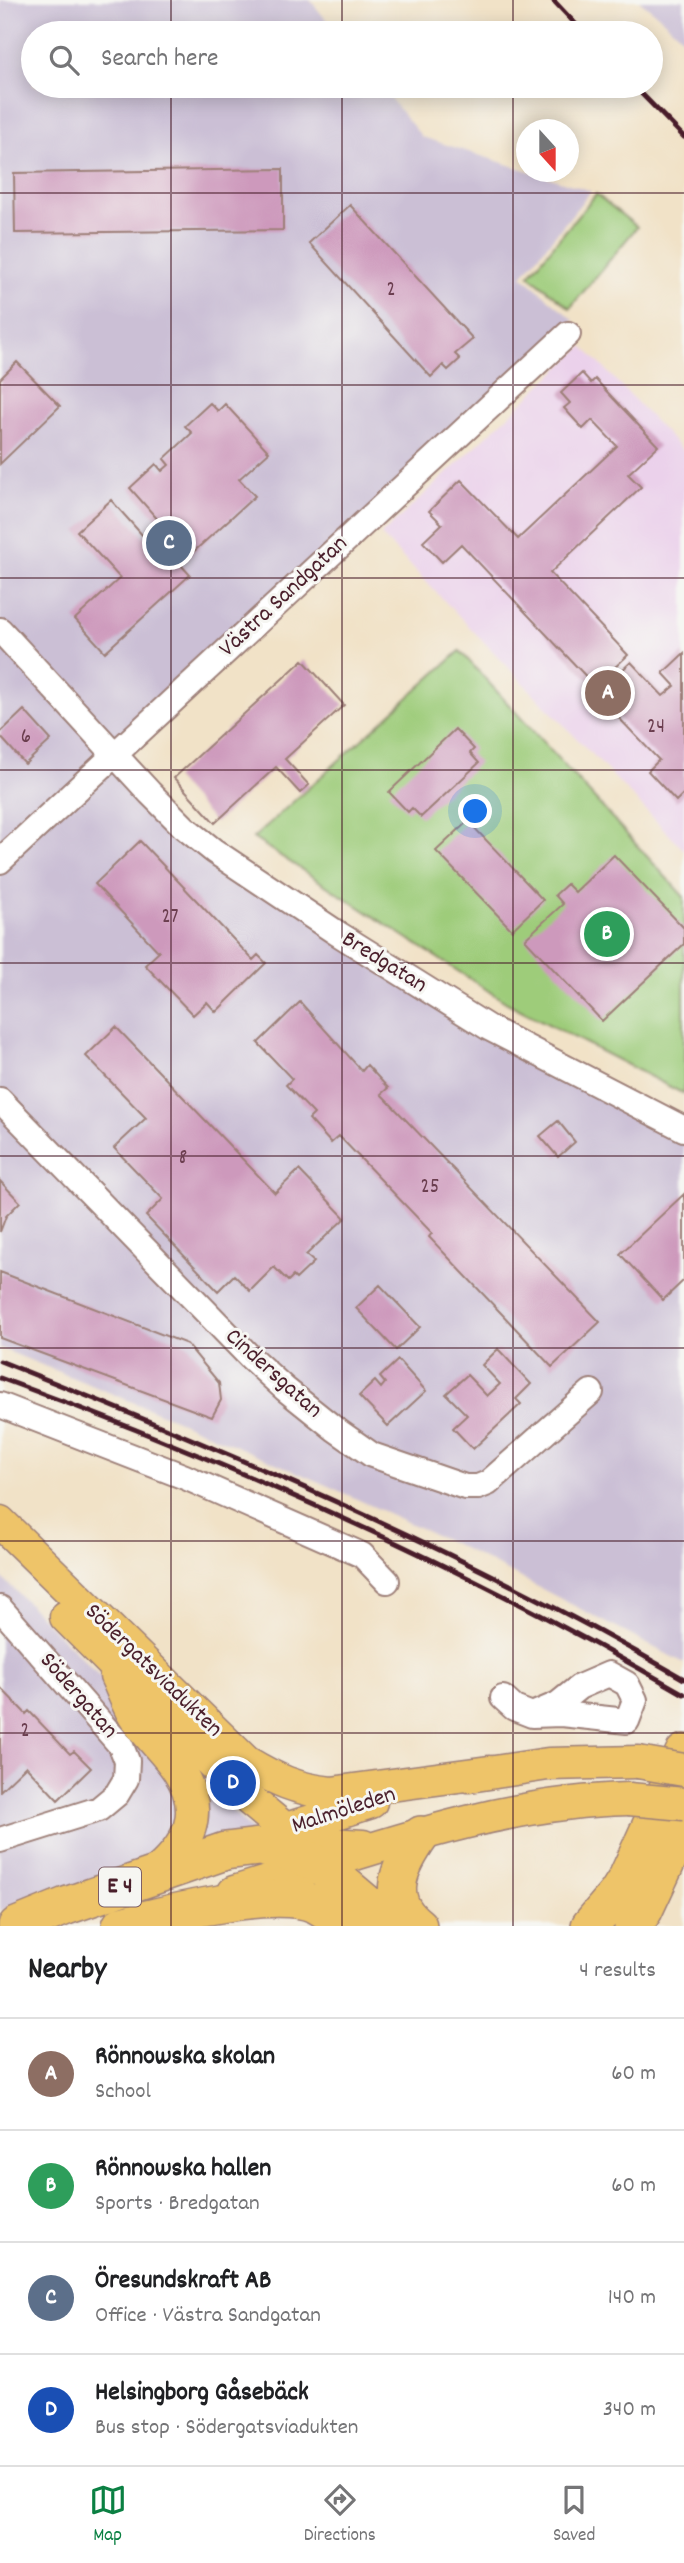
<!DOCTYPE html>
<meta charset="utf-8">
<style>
body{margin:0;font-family:Dekko,sans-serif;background:#f2f2f2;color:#202124}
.compass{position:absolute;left:516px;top:119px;width:63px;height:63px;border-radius:50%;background:#fff;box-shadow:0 4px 18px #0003;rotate:159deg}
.you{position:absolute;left:476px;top:812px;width:24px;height:24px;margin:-18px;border:5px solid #fff;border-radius:50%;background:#1a73e8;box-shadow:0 0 0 10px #1a73e833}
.badge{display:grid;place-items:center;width:46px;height:46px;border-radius:50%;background:#0b8043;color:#fff;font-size:23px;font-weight:700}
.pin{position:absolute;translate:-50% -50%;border:4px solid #fff;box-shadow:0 2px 7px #0006}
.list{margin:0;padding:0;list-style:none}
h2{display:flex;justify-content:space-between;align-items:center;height:91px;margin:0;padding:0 28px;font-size:30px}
h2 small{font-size:23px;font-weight:400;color:#757577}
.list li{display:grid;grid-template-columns:46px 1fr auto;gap:21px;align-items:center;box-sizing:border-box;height:112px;padding:0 28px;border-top:2px solid #e0e0e0}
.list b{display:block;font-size:26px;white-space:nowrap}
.list p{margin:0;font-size:23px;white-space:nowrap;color:#757577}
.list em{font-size:23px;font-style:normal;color:#757577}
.icon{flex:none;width:38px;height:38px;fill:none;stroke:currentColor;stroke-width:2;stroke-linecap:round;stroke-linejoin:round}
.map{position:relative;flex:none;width:684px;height:1926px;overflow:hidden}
.search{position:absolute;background:#fff;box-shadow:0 4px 18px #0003;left:21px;right:21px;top:21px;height:77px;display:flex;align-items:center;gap:18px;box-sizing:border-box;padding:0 24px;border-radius:38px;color:#757577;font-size:26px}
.sheet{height:539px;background:#fff}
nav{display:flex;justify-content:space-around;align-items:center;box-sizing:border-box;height:98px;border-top:2px solid #e0e0e0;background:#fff;font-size:19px;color:#757577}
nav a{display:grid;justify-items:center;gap:4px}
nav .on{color:#0b8043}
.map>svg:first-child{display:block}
</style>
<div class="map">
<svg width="684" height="1926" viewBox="0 0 684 1926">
<rect width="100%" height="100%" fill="#f6f6f2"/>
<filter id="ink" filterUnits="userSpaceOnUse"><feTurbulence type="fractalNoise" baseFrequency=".0143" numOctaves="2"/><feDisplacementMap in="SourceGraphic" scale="14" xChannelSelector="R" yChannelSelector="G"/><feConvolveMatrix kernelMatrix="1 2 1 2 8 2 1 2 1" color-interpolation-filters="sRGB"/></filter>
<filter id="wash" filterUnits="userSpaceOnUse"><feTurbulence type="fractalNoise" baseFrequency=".00686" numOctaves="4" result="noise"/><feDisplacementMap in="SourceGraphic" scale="28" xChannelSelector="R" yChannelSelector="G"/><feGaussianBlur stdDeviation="1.57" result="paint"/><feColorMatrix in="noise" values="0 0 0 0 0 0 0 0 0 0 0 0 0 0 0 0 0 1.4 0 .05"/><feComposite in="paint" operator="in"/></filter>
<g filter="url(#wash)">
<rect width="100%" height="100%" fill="#f1e2c7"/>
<path fill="#ebd1eb" d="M583,346L684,452V850L381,535Z"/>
<path fill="#cbbfd5" d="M0,0H310L337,33H33V86H380L422,137L591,191L522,276L574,320L108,754L180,831L684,1137V1663L459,1546L324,1484L174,1419L0,1348Z
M639,0H684V39L658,15Z
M0,1575L257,1836L74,1887L0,1911Z"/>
<path fill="#9ecc7a" stroke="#747652" stroke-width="2" d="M596,194L637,227L570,308L529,275Z
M460,651L684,897V1094L507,1003L253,838Z"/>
<g id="blocks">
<path fill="#cd99bc" d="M283,169V230L15,233L14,173Z
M350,205L473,339L455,354L460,359L448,370L443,365L431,377L309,243Z
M17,362L60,406L0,464V379Z
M582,373L591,383L595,379L658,446L628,474L641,487L550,573L628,655L595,686L461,544L442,562L423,542L442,524L429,511L461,480L518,539L617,446L592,420L583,429L564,408L570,403L561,393Z
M210,403L218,411L225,404L269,452L239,479L255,496L180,564L190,575L105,652L75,619L120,578L77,531L111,500L144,537L160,522L130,488L156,464L162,471L169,465L164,459L192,433L185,426Z
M684,653V793L676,801L648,771L659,760L596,694L631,662L663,696L675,686L663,673Z
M303,660L344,705L285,759L309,785L300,793L276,767L215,823L174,778Z
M24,710L51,740L25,764L0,736V733Z
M455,729L474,749L470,753L479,763L421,817L412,808L408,812L389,792Z
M468,821L543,900L512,930L436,851Z
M140,841L253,960L258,955L266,963L216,1012L207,1002L193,1015L145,965L159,952L95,884Z
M614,855L684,928V944L602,1021L525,939L563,904L555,895L567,884L575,892Z
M300,1002L362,1071L367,1065L388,1088L381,1094L600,1322L552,1367L429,1237L432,1233L339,1136L331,1143L309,1119L314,1114L286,1085L292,1079L258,1043Z
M116,1027L275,1193L299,1170L345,1218L306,1255L314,1262L296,1279L293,1276L288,1281L274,1267L250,1291L234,1275L218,1291L146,1216L163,1199L114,1148L146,1118L86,1056Z
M558,1121L575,1142L558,1157L540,1136Z
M0,1181L20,1202L6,1216L0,1232Z
M684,1194V1280L663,1300L620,1254Z
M0,1272L187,1344L219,1383L221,1400L212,1417L0,1338Z
M380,1285L420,1327L396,1350L356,1308Z
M498,1349L531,1384L516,1399L521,1404L473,1449L453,1428L467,1415L446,1394L467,1375L487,1396L500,1384L482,1365Z
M398,1360L426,1391L388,1426L359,1396L375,1381L381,1388L385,1383L380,1377Z
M0,1687L26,1714L29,1711L70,1754L74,1751L91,1768L58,1800L26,1766L0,1791Z"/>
</g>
</g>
<g filter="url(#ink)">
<use href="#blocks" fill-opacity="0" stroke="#9e8079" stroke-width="2"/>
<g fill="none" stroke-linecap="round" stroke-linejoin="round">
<g stroke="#9e8079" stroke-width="28">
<path id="minor" d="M0,630L150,793L184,827L214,851L337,933L489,1028L684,1129
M0,861L568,334
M0,1100L251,1358L285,1389L335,1429L372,1455L465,1487H478L488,1483L591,1392
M0,1405L185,1477L362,1555L387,1581
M0,1608L121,1746L127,1761L126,1779L117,1794L99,1809L0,1840
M503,1698L514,1708L532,1715L561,1714L627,1721L635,1700L627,1684L609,1674L579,1687L558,1704L532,1715"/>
</g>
<g stroke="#9e8079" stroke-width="35">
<path id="major" d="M0,1522L246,1762C276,1780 296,1789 331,1793L489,1772
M66,1617L244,1795L285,1829L304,1838L331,1844L363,1846
M116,1676C123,1690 128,1708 137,1720C150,1738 166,1752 178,1770C207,1813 188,1848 151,1877
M469,1776L548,1764L638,1762
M277,1832L371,1802
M234,1892C363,1853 492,1802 629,1799"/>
</g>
<g stroke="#9e8079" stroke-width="40">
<path id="highway" d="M17,1926L66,1906L225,1851L259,1847L293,1853L321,1865L393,1926
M121,1926C165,1914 274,1887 315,1904C326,1909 336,1918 346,1926
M418,1926C382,1898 400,1865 421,1835
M590,1926L617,1894L627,1878L684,1753
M633,1926L644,1910L684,1824"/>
</g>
<use href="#minor" stroke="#fff" stroke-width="24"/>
<use href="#major" stroke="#eec469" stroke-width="32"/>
<use href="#highway" stroke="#eec469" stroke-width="37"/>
<path stroke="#4a1f2b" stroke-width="5" d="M553,0L584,33
M634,86L684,137
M0,1361C234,1454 466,1552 684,1679
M0,1378C236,1464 467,1568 684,1694"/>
<g stroke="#9e8079" stroke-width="35" stroke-linecap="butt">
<path id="major-bridge" d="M638,1762L684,1770
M629,1799L684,1804"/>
</g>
<use href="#major-bridge" stroke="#eec469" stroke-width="32"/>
</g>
</g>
<path fill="none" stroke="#4a1f2b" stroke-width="2" stroke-opacity="0.55" d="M171,0V33M342,0V33M513,0V33M171,86V1926M342,86V1926M513,86V1926M0,193H684M0,385H684M0,578H684M0,770H684M0,963H684M0,1156H684M0,1348H684M0,1541H684M0,1733H684"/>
<g text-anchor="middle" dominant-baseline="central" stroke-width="6" stroke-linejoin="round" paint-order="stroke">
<g font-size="21" fill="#6b3e4f">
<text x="391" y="291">2</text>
<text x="656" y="728">24</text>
<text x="26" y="738">6</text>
<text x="170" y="918">27</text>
<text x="183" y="1159">8</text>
<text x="430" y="1188">25</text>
<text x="25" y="1732">2</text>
</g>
<rect fill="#f6f6f2" stroke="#7e6067" stroke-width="2" x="99" y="1867.5" width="42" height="39" rx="5"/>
<g font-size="23" font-weight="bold" fill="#4a1f2b">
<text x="120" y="1887">E 4</text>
</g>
<g font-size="24" fill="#4a1f2b" stroke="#f6f6f2">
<text transform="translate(284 597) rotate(-43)">Västra Sandgatan</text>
<text transform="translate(384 963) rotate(32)">Bredgatan</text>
<text transform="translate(273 1374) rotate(42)">Cindersgatan</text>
<text transform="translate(153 1671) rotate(44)">Södergatsviadukten</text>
<text transform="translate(78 1696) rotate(49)">Södergatan</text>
<text transform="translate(344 1811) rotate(-18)">Malmöleden</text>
</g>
</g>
</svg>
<svg class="compass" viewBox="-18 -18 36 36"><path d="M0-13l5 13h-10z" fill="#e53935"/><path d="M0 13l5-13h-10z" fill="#757577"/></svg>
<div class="you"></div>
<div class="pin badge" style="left:608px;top:693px;background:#8d6e63">A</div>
<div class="pin badge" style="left:607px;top:934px;background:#2e9e5b">B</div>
<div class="pin badge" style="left:169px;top:543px;background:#5c6f8a">C</div>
<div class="pin badge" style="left:233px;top:1783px;background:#1a4fb4">D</div>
<div class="search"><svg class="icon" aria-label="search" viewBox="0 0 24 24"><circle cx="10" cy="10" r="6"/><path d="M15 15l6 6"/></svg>Search here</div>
</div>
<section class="sheet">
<h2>Nearby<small>4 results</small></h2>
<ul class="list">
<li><span class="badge" style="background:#8d6e63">A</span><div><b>Rönnowska skolan</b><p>School</p></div><em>60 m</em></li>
<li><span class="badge" style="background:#2e9e5b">B</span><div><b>Rönnowska hallen</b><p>Sports · Bredgatan</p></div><em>60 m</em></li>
<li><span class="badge" style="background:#5c6f8a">C</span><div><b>Öresundskraft AB</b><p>Office · Västra Sandgatan</p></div><em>140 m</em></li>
<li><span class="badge" style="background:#1a4fb4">D</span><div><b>Helsingborg Gåsebäck</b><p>Bus stop · Södergatsviadukten</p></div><em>340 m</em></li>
</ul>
</section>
<nav>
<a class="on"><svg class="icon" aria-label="map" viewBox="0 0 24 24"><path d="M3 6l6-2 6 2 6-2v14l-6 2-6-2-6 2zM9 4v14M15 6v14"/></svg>Map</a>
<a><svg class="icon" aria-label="directions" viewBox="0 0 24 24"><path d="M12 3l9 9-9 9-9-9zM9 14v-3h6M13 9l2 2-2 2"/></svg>Directions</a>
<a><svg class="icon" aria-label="saved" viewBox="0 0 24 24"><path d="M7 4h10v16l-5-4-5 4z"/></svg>Saved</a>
</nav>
